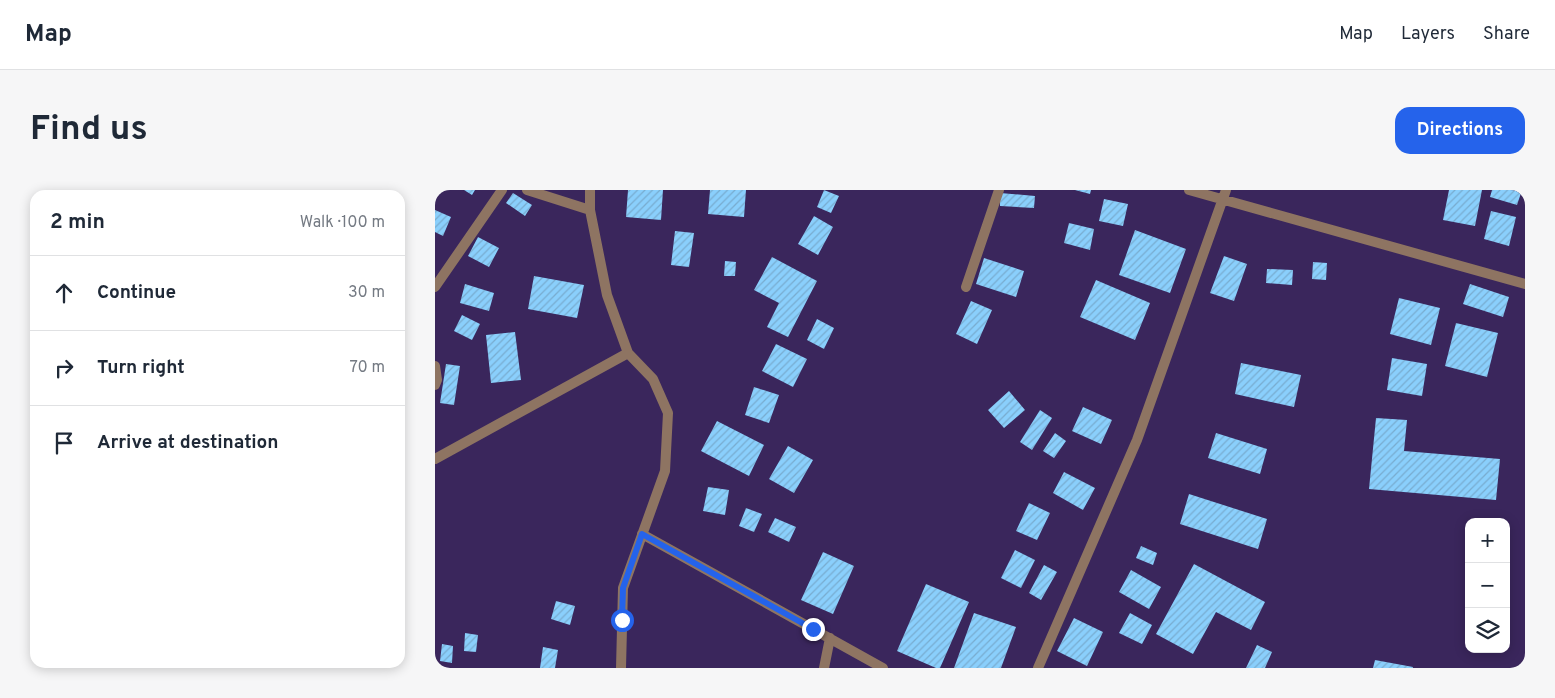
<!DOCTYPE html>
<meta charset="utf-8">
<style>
body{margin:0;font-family:Overpass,sans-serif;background:#f6f6f7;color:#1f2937}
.controls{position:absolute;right:15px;bottom:15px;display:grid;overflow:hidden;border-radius:10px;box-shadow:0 2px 12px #0003}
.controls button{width:45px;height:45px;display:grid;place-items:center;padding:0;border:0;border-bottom:1px solid #e0e1e3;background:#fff;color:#1f2937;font:25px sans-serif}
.stop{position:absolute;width:15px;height:15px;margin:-11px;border:4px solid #2563eb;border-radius:50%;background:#fff}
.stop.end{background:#2563eb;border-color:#fff;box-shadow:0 1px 5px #0008}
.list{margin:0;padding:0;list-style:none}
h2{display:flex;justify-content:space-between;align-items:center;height:65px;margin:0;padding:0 20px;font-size:21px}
h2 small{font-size:16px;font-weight:400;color:#747a83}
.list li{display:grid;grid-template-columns:32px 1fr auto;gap:15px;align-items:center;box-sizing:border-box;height:75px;padding:0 20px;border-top:1px solid #e0e1e3}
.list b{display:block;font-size:19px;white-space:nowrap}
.list em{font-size:16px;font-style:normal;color:#747a83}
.icon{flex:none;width:28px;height:28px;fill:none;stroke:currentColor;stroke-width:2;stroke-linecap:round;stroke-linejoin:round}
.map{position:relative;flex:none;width:1090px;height:478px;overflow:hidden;border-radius:15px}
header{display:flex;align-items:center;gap:30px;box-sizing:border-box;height:70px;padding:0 25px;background:#fff;border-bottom:1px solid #e0e1e3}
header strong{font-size:24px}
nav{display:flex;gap:28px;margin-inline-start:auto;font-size:18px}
.intro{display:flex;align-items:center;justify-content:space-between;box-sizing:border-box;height:120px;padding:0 30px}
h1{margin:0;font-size:35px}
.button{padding:12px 22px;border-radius:15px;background:#2563eb;color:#fff;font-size:18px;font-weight:700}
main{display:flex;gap:30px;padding:0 30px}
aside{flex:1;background:#fff;border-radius:15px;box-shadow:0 2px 12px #0003}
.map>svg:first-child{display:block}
</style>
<header>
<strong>Map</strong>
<nav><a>Map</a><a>Layers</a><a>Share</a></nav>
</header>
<div class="intro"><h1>Find us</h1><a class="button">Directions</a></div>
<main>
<aside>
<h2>2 min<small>Walk · 100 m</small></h2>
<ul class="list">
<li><svg class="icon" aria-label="ahead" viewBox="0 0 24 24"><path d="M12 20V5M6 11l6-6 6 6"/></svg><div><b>Continue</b></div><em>30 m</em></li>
<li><svg class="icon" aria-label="right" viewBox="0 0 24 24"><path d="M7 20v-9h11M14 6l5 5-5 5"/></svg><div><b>Turn right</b></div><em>70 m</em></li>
<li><svg class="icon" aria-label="arrive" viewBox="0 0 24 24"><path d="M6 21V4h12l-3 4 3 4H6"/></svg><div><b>Arrive at destination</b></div></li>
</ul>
</aside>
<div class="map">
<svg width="1090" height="478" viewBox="0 0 1090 478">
<defs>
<pattern id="building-hatch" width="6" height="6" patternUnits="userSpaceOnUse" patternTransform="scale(1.25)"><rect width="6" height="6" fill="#8acffc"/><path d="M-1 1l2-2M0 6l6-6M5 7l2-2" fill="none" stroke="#78acd0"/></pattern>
</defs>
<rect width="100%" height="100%" fill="#3a265c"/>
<path fill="url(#building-hatch)" d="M29,0H40L37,5Z
M193,0H228L226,30L191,27Z
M275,0H311L309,27L273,24Z
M389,0L404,6L396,23L382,17Z
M640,0H656L655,4Z
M1014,0H1047L1040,36L1008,30Z
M1057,0H1087L1082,15L1055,7Z
M78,3L97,15L90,26L71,13Z
M565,3L600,6L599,18L565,16Z
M669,9L693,14L688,36L664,31Z
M0,20L16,27L8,46L0,42Z
M1056,21L1081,27L1074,56L1049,49Z
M379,26L398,37L383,65L363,54Z
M634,33L659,39L655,60L629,53Z
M700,40L751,59L735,103L684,85Z
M240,41L259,43L254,77L236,75Z
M43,47L64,58L54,77L33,66Z
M789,66L812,74L799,111L775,103Z
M337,67L382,91L353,147L332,137L344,113L319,100Z
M549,68L589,81L581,107L541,94Z
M290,71L301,72L300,86H289Z
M878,72L892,73L891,90L877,89Z
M832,79L858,80L857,95L831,93Z
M99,86L149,95L142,128L93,119Z
M661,90L715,113L700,150L645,127Z
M30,94L59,103L54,121L25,113Z
M1035,94L1074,107L1068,127L1028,114Z
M964,108L1005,118L996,155L955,144Z
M536,111L557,120L542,154L521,144Z
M27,125L45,134L37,150L19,141Z
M382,129L399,138L389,159L372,150Z
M1021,133L1063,143L1052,187L1010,176Z
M80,142L86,190L56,193L51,145Z
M341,154L372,169L358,197L327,181Z
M957,168L992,174L987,206L952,200Z
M806,173L866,185L859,217L800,204Z
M11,174L25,176L19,215L5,213Z
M319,197L344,205L334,233L310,225Z
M574,201L590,220L569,238L553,220Z
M648,217L677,230L666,254L637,241Z
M605,220L617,228L597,260L585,252Z
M941,228L972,230L969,261L1065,269L1061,310L934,299Z
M282,231L329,255L314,286L266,261Z
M620,243L631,251L619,268L608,261Z
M781,243L832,259L825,284L773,268Z
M353,256L378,270L359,303L334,289Z
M629,282L660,298L648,320L618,303Z
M273,297L294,300L290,325L268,321Z
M754,304L832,329L823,359L745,334Z
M594,313L615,323L602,350L581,341Z
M311,318L327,324L319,342L304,336Z
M340,328L361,337L354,352L333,342Z
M706,356L722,363L718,375L701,368Z
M580,360L600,370L586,398L566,388Z
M388,362L419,376L398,424L366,410Z
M759,374L830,412L816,440L781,422L758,464L721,444Z
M609,375L622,382L606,410L594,403Z
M696,380L726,397L714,419L684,402Z
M491,394L534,412L505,478H501L462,461Z
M121,411L140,416L135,435L116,429Z
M539,423L581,437L566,478H519Z
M695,423L717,435L707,454L684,443Z
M639,428L668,442L652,476L622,461Z
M30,443L43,445L41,462L29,461Z
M7,454L18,456L17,473L5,471Z
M822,455L837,462L830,478H811Z
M108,457L123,460L120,478H105Z
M940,470L978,477V478H938Z"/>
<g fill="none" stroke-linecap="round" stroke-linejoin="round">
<path stroke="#8e7462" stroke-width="10" d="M92,0L155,20
M155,0V20L172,105L193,163L218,189L233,223L230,281L188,398L186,478
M754,0L1090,94
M0,97L67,0
M531,97L564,0
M0,176L2,190L0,195
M0,269L193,163
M207,344L448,478
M389,478L395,448
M603,478L702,250L791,0"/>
</g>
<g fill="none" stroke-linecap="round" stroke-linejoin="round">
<path stroke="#2563eb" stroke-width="6" d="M187,430L188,398L207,344L378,439"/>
</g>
</svg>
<div class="controls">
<button>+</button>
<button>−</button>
<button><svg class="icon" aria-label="layers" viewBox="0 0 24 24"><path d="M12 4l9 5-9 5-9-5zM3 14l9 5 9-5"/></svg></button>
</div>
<div class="stop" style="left:187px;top:430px"></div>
<div class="stop end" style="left:378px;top:439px"></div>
</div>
</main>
